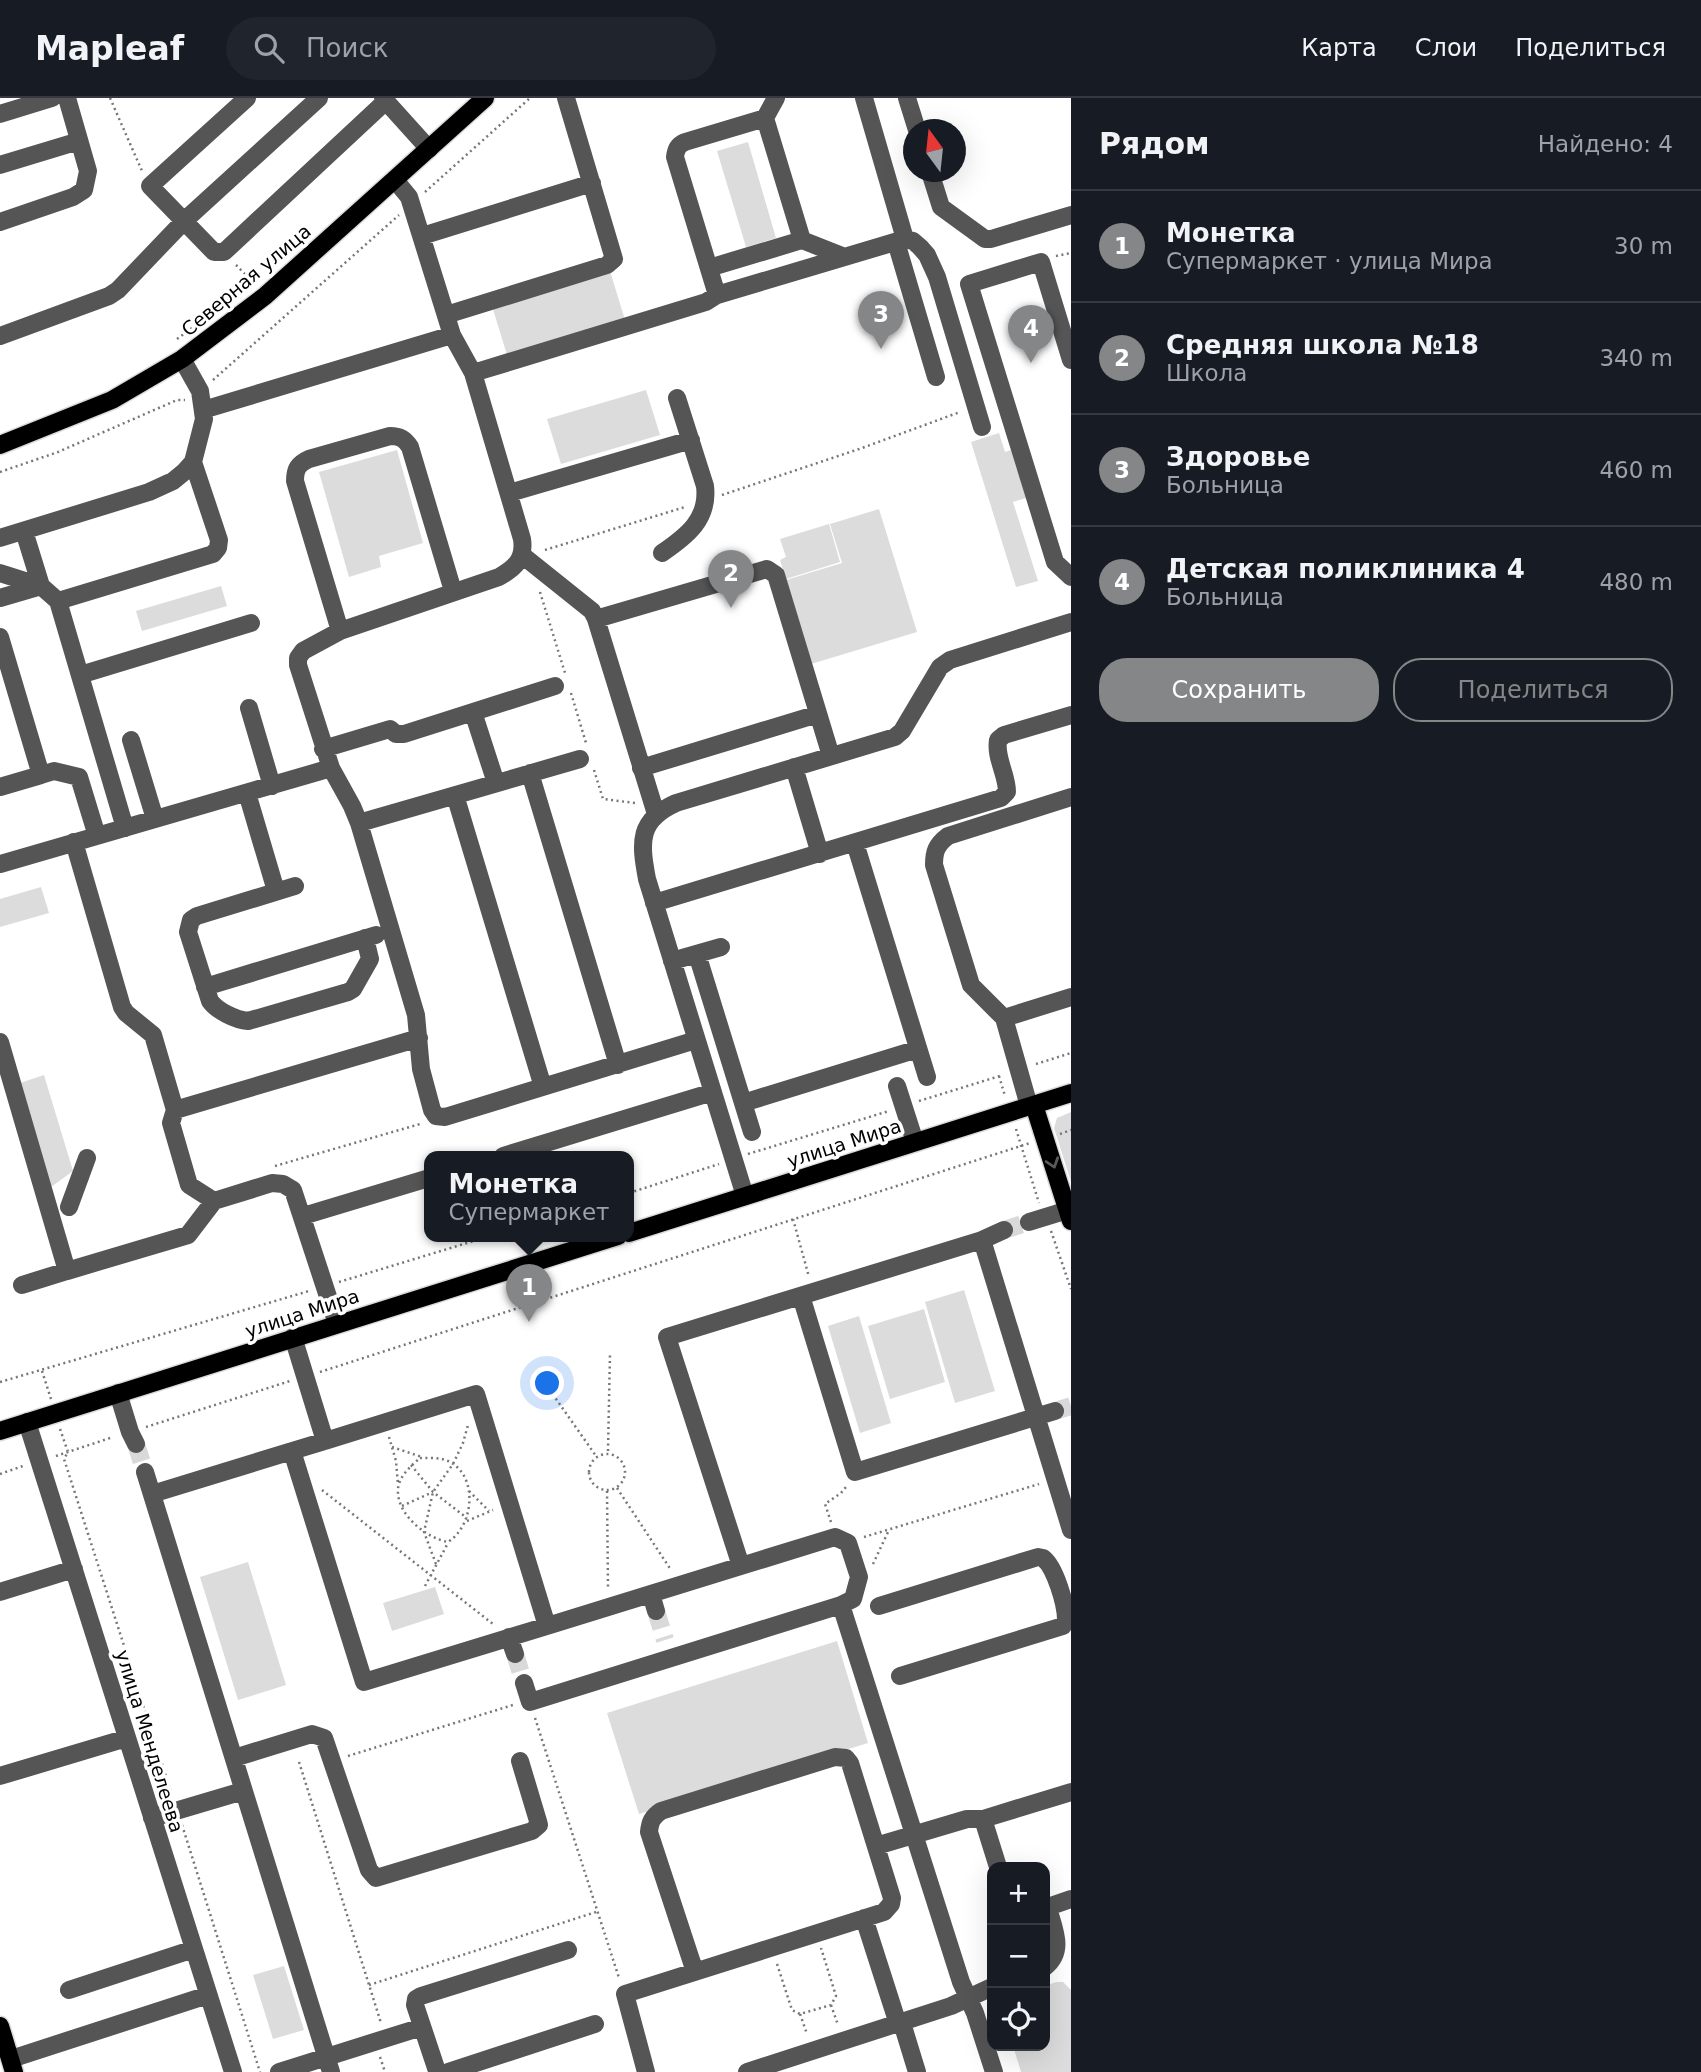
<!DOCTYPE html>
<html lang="ru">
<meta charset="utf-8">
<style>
body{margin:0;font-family:"DejaVu Sans",sans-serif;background:#20242c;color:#f1f3f6}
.controls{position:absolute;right:21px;bottom:21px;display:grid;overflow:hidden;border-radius:14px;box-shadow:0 7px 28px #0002}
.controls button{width:63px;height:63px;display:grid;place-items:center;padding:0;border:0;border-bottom:2px solid #363941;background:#171b24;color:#f1f3f6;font:35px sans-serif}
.compass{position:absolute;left:903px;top:21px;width:63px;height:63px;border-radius:50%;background:#171b24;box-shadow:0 7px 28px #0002;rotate:345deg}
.you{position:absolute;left:548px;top:1286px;width:24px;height:24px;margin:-18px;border:5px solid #fff;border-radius:50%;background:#1a73e8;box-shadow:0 0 0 10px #1a73e833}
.badge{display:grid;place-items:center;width:46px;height:46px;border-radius:50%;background:#858687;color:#fff;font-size:23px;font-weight:700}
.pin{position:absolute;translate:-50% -58px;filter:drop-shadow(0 2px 4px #0008)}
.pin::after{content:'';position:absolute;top:37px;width:24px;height:21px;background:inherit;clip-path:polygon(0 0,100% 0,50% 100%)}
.popup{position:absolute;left:424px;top:1053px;width:210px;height:91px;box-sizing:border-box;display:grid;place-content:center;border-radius:14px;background:#171b24;filter:drop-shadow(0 2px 5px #0005);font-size:23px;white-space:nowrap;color:#9ea1a6}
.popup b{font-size:26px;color:#f1f3f6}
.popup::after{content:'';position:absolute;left:50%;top:100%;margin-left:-14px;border:14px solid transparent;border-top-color:#171b24}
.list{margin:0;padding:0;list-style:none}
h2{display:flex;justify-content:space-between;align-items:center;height:91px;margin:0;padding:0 28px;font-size:30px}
h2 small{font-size:23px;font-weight:400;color:#9ea1a6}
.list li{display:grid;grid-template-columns:46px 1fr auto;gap:21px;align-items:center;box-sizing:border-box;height:112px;padding:0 28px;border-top:2px solid #363941}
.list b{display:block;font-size:26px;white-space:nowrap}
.list p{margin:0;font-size:23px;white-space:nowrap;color:#9ea1a6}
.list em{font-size:23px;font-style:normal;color:#9ea1a6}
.actions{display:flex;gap:14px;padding:21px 28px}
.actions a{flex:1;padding:16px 0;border:2px solid #858687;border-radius:28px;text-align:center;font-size:24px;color:#858687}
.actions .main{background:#858687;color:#fff}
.icon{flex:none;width:38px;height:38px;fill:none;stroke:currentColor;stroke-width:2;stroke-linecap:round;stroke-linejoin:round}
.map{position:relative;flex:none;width:1071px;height:1974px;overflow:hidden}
header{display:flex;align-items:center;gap:42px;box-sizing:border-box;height:98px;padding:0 35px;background:#171b24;border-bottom:2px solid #363941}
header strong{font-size:33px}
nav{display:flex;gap:38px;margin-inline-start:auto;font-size:24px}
.search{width:490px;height:63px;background:#20242c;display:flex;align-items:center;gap:18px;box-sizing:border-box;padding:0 24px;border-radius:38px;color:#9ea1a6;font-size:26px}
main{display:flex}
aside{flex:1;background:#171b24}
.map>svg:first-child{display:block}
</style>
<header>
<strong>Mapleaf</strong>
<div class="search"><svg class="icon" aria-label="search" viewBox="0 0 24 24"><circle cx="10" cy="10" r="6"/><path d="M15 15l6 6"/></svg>Поиск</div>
<nav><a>Карта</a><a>Слои</a><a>Поделиться</a></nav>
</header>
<main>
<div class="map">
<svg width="1071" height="1974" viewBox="0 0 1071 1974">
<rect width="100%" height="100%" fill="#fff"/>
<path fill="#dcdcdc" d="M748,44L776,140L746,149L717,53Z
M610,173L625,222L507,257L492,208Z
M646,292L660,337L561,366L547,321Z
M999,335L1005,354L1011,352L1026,400L1013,404L1038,483L1016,489L971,344Z
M397,352L423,445L379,458L381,469L349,479L319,374Z
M879,411L917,534L811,566L786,482L842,465L830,426Z
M829,426L840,464L786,481L780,462L786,459L780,441Z
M221,488L227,508L142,533L136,513Z
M41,789L49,815L0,829V801Z
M44,977L73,1073L51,1089L20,985Z
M1071,1014V1084L1054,1030L1057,1020Z
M964,1192L995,1293L955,1305L925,1204Z
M924,1211L945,1284L890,1301L868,1228Z
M859,1218L891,1325L860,1335L828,1228Z
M248,1464L286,1587L238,1602L200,1479Z
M435,1489L444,1516L392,1533L383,1505Z
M837,1543L868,1645L639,1716L607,1615Z
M284,1868L304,1932L273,1941L253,1877Z
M1056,1884H1063L1071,1892V1974H1021L1013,1948H1045V1888Z"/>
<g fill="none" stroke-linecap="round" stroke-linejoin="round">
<path stroke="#d9d9d9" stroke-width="18" stroke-dasharray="18 9" stroke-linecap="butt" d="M1004,1132L1029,1124
M1055,1313L1071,1308
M136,1346L145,1374
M656,1513L665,1542
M515,1556L524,1585"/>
<g stroke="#dbdbdb" stroke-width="21">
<path id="major" d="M0,347L112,302L182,261L265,198L485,0
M1034,1007L1071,1123
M629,1135L1071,995
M0,1333L618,1138
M0,1928L14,1974"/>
</g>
<path stroke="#777" stroke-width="2.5" stroke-dasharray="2 3.5" stroke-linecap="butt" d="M110,0L142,73
M425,94L530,0
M1056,158L1071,155
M236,167L251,182
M230,202L252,183
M177,241L208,218
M213,282L399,117
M0,374L58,354L177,302H185
M722,397L862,350L960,314
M545,452L685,409
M540,494L565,575
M571,595L586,645
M594,672L603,701L635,705
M1036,966L1071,955
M999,978L1005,998
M919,1003L1003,977
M1016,1031L1039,1105
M1060,1036L1071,1032
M748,1056L889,1013
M275,1068L420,1026
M629,1095L719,1066
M793,1121L809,1179
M1051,1133L1071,1191
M339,1184L490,1138
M42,1273L51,1301
M320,1274L1030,1045
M540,1278L596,1358
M0,1284L309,1193
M146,1329L290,1283
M60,1331L68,1354L64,1361L172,1697
M389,1339L396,1363L398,1387
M392,1349L422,1359
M608,1353L610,1255
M589 1374a18 18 0 1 1 36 0a18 18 0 1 1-36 0Z
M56,1358L113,1339
M420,1360C429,1360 439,1359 448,1363C479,1377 474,1428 448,1444C426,1440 396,1416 398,1391C399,1378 411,1368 420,1360Z
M411,1367L433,1394L467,1420
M0,1376L23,1368
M617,1390L671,1472
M322,1392L493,1526
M469,1393L489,1413
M607,1393L608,1491
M402,1408L433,1394
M467,1423L493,1412
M831,1424L825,1406L841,1395L846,1389
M864,1439L1039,1386
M436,1466L424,1434L433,1394L453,1366L463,1345L468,1327
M873,1466L888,1434
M425,1488L448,1445
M535,1620L619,1880
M348,1658L513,1607
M299,1664L381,1925
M182,1727L260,1974
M777,1866L792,1912L800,1916L831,1907L836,1898L821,1850
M369,1887L596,1814
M831,1907L838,1927
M800,1916L807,1936
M380,1959L385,1974"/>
<path stroke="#555" stroke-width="18" d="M247,0L150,88L214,154H224L386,3
M383,0L429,51
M864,0L905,141L913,143L920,149L927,157L937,179L982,329
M907,0L917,32
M0,16L52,0
M765,20L802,142L845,159
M0,67L79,43
M930,74L941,109L985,141H991L1071,117
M395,82L409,99L452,237L473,275L522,441C525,461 515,470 499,479L340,533L303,553L298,560V567L331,670L352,708L359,725L416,917L421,971L432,1012L436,1018L445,1019L696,942
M0,124L73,99L84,92L88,73L67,0
M422,138L592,85
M896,144L936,279
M709,170L802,142
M717,197L675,59C676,51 678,47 685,44L765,20L776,0
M446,217L607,167L614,161L566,0
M0,238L109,198L118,192L184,123L319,0
M1071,262L1041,164L969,186L1055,464L1071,479
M473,275L706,204L717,197L905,141
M203,312L452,237
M509,395L691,342
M0,440L149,394L173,383L184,374L193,364L204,321L200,293L182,261
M662,455C687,438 709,421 705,388L677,300
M522,457L592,513L596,521L767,471L776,477L831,658
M0,475L41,488L58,503L125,730
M0,500L41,488L24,433
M58,503L213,456L218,450L219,442L193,364
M596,521L656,716
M340,533L295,383C295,371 298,366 309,361L390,338C400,338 405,341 410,349L453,493
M0,539L41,677L54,673L79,679L97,738
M80,577L251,525
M249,610L272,688
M473,614L496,685
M131,642L155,721
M323,651L390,631L396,636H404L555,588
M794,669L820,756
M641,670L818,616
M530,675L618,967
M0,689L41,677
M247,695L276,793
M455,697L543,989
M359,725L580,661
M74,744L122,909L126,915L153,937L175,1012L171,1025L189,1087L214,1103L272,1085L283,1086L293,1092L337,1226
M855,745L927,979
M0,766L331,670
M295,788L197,818L191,822L188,834L210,903C217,913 236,922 248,923L348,894L353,891L370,861L365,840
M654,805L1001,700L1007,694C1007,676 995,660 998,642L1004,637L1071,617
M697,856L752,1034
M672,863L721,849
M205,889L376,837
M1004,920L1071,899
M0,944L67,1173L188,1137L214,1103
M897,988L915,1044
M743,1005L918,951
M1029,1008L1004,920L971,887L934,767C934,754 936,747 948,738L1071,699
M175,1012L419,940
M503,1058L713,994
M745,1098L647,781C640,744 638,722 676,705L895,639L902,633L940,569L950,562L1071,524
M69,1109L87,1060
M303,1118L429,1080
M1029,1124L1068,1112
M982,1142L1004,1132
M22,1187L67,1173
M801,1198L855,1374L1055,1313
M293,1239L325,1343L476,1296L547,1528L364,1584L292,1353L325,1343
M118,1295L130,1334L136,1346
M27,1324L233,1974
M145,1374L331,1974
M152,1396L292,1353
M741,1468L835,1439L848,1445L859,1479L853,1501L841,1507L961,1884L975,1915L994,1974
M0,1494L74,1471
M651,1496L656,1513
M879,1508L1038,1459L1043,1460C1055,1469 1066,1506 1066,1522L1063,1528L900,1578
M547,1528L741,1468L667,1239L982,1142L1071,1432
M509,1539L515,1556
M524,1585L530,1604L841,1507
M234,1660L312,1636L324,1640L369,1772L376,1780L532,1733L539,1727L538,1723L520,1663
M0,1678L127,1640
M152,1720L243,1693
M983,1721L998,1769
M876,1748L967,1721H983L1071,1694
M1045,1810L1071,1801
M864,1820L898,1926
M1045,1869C1065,1853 1054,1832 1048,1810
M69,1892L194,1851
M902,1925L917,1974
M11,1961L208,1897
M279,1974L422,1929
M439,1974L436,1970L415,1907L416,1901L421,1898L568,1852
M448,1974L595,1926
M646,1974L625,1896L884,1814L891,1806L892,1800L850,1665L846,1660L835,1659L661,1713C652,1719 650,1724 649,1734L695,1874
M747,1974L951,1908L992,1889"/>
<use href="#major" stroke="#000" stroke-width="18"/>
</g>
<defs><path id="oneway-chevron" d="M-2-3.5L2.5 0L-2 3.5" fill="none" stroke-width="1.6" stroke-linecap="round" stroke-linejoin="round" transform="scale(1.75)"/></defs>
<use stroke="#595959" href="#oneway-chevron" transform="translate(1053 1065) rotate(72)"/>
<g text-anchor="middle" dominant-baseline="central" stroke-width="7" stroke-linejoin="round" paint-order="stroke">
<g font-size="19" fill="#000" stroke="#fff">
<text transform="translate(246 182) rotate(-40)">Северная улица</text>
<text transform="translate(844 1045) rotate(-18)">улица Мира</text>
<text transform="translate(302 1215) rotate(-18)">улица Мира</text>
<text transform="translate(150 1643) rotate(73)">улица Менделеева</text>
</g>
</g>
</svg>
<div class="controls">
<button>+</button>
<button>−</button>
<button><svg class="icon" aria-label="locate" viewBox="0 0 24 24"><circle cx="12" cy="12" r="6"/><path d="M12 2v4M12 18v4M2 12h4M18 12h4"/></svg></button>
</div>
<svg class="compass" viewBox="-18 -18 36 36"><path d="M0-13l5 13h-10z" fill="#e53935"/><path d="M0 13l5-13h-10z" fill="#9ea1a6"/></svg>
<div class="you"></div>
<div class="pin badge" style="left:529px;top:1224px">1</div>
<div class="popup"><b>Монетка</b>Супермаркет</div>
<div class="pin badge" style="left:731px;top:510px">2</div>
<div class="pin badge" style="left:881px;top:251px">3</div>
<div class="pin badge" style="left:1031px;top:265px">4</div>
</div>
<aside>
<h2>Рядом<small>Найдено: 4</small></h2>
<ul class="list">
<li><span class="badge">1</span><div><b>Монетка</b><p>Супермаркет · улица Мира</p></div><em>30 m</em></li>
<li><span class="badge">2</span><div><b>Средняя школа №18</b><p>Школа</p></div><em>340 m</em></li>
<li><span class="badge">3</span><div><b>Здоровье</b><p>Больница</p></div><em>460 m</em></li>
<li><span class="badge">4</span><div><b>Детская поликлиника 4</b><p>Больница</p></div><em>480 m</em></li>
</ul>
<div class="actions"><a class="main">Сохранить</a><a>Поделиться</a></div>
</aside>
</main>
